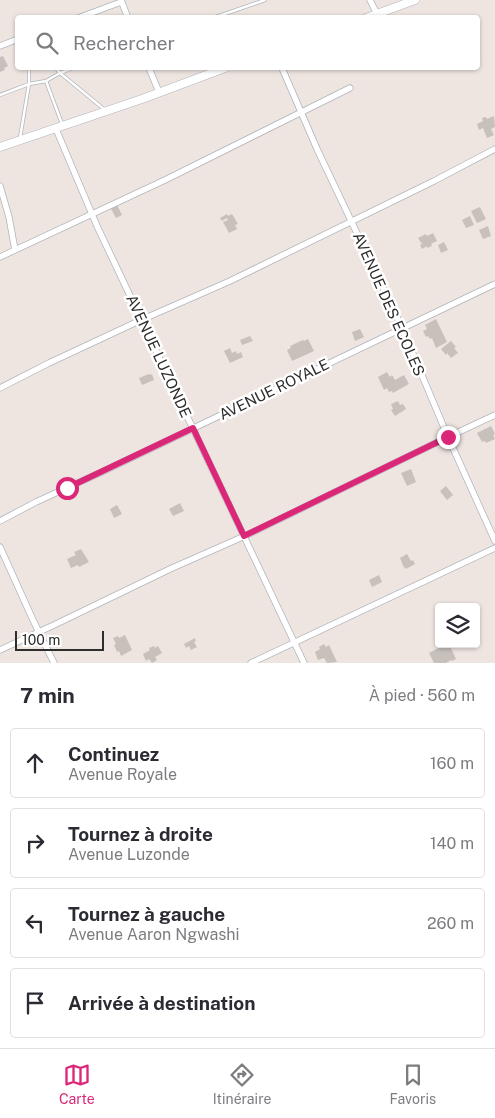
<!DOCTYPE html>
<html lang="fr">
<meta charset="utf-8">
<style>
body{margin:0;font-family:"Public Sans",sans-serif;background:#f2f2f3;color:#2b2b33}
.controls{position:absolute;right:15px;bottom:15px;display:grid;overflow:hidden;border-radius:5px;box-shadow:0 1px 4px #0004}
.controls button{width:45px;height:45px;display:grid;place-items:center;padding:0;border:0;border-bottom:1px solid #e1e1e2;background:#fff;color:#2b2b33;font:25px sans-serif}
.scale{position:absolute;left:15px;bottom:12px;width:89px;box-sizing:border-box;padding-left:5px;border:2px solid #2d2d2d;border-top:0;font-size:14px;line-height:18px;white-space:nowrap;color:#2d2d2d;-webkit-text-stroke:4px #fff;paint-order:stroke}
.stop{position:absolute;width:15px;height:15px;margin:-11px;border:4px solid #db2777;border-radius:50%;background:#fff}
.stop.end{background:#db2777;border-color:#fff;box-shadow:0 1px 5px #0008}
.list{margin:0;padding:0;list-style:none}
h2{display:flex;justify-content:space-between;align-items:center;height:65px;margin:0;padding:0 20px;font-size:21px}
h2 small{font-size:16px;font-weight:400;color:#7c7c81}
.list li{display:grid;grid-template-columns:32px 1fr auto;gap:15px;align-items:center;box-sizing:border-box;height:70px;margin:0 10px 10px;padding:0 10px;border:1px solid #e1e1e2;border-radius:5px}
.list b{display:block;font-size:19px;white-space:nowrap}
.list p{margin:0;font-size:16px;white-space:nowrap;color:#7c7c81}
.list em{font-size:16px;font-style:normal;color:#7c7c81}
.icon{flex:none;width:28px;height:28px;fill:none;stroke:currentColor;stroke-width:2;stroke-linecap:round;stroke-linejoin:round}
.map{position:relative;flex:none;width:495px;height:663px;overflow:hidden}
.search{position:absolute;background:#fff;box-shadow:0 1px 4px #0004;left:15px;right:15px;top:15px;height:55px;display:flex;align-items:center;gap:12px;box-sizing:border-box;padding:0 18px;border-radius:5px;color:#7c7c81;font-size:19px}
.sheet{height:385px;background:#fff}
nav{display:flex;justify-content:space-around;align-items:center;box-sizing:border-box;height:70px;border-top:1px solid #e1e1e2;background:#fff;font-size:14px;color:#7c7c81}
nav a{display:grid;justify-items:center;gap:2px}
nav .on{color:#db2777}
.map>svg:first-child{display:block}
</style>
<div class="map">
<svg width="495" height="663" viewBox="0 0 495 663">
<rect width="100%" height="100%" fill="#eee5e0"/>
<path fill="#c7c0bb" d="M3,56L8,66L4,68L5,70L0,72V57Z
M494,116L495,127L491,129L494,135L487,138L483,128L479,130L477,124L483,121L482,118L486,117L487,119Z
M117,205L122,215L116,218L111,209Z
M480,207L486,219L477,223L471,211Z
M227,214L228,216L232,214L238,224L235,225L237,229L229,233L223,222L228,220L227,218L222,221L220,218Z
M470,216L474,225L466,228L462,220Z
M488,226L491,236L483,239L479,230Z
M433,233L437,241L431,244L432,246L427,248V246L422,249L420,245L422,244L418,238L426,234L427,236Z
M444,242L448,250L441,253L438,245Z
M436,319L447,342L436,348L432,338L430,339L428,336L426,337L423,331L427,329L425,325Z
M360,329L364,337L355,341L352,332Z
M250,336L253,341L242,345L240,340Z
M308,339L314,351L292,361L287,350L291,348L290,346L303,340L304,341Z
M451,341L456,347L454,348L458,353L451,358L447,353L446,355L441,349Z
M230,348L232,353L236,351L237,354L241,352L243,357L230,363L224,351Z
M387,372L390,377L392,375L395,380L404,375L409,384L393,393L392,391L389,392L387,388L384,390L378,377Z
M149,374L150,375L152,374L154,380L142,385L139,378Z
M398,401L400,405L403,404L406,409L395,416L391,410L393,409L391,404Z
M491,426L495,434L493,435L495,439L486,443L485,441L482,442L477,433Z
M411,469L416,482L407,486L401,473Z
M446,486L453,495L447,500L440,491Z
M180,503L184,511L173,516L169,509Z
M117,505L122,514L114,518L110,509Z
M81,549L89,562L79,567L78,565L71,568L67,559L76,555L74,552Z
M407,554L411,561L413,560L415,564L406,569L405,567L404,568L400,558Z
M379,575L382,582L372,587L369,580Z
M125,635L132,650L121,656L119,651L117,652L114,645L116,644L113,638L118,636L119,638Z
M195,638L196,641L194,642L197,647L191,650L189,646L186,648L184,644Z
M324,644L326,647L329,645L337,662L327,663L324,658L318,660L315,652L320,649L319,647Z
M446,644H449L456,659L452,661L451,660L446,663H434L429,653Z
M154,646L155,648L158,646L162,653L155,657L157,660L152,663L149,659L146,661L143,654L150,650L149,648Z"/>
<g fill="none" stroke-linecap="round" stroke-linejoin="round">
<g stroke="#b0b5bd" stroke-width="4">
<path id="lane" d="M213,18L265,0
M56,68L60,73L73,68
M46,81L62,124
M0,95L29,84L46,81L60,73L105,110
M20,138L29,84V68"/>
</g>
<g stroke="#b0b5bd" stroke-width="7">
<path id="street" d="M121,0L128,18
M370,0L377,14
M78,18L121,2
M0,46L18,39
M149,68L159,92
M282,68L317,149L402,328L448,437L495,541
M56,129L97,226L304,663
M0,186L9,217L15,250
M0,257L165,180L350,88
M0,388L49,363L141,320L230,281L434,181L495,149
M0,521L36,502L108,469L495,284
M0,547L33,620L54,663
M0,650L54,625L170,569L247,535L448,437L495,415
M251,663L495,548"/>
</g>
<g stroke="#b0b5bd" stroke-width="9">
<path id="secondary" d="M366,18L415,0
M0,147L142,99L225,68"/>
</g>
<use href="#lane" stroke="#fff" stroke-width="2.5"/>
<use href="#street" stroke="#fff" stroke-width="5.5"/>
<use href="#secondary" stroke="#fff" stroke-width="8"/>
</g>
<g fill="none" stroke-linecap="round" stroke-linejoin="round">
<path stroke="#db2777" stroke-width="6" d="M67,488L193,428L244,536L448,437"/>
</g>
<g text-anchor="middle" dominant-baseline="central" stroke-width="5" stroke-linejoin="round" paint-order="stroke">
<g font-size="15" fill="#2d2d2d" stroke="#fff">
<text transform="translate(389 304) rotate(66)">AVENUE DES ECOLES</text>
<text transform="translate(159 356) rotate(65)">AVENUE LUZONDE</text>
<text transform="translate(274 389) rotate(-26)">AVENUE ROYALE</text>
</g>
</g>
</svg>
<div class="controls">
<button><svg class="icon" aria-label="layers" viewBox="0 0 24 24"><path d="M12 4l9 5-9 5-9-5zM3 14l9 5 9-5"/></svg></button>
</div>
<div class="scale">100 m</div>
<div class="stop" style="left:67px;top:488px"></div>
<div class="stop end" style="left:448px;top:437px"></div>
<div class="search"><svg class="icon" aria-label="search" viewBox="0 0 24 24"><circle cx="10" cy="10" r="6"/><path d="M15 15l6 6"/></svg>Rechercher</div>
</div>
<section class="sheet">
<h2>7 min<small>À pied · 560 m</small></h2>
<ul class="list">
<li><svg class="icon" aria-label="ahead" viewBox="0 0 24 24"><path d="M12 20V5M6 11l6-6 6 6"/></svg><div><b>Continuez</b><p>Avenue Royale</p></div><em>160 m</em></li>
<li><svg class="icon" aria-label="right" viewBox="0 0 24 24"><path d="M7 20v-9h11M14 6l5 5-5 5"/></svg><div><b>Tournez à droite</b><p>Avenue Luzonde</p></div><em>140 m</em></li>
<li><svg class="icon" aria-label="left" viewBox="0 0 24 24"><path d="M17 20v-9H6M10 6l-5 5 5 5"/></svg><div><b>Tournez à gauche</b><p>Avenue Aaron Ngwashi</p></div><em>260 m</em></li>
<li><svg class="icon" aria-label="arrive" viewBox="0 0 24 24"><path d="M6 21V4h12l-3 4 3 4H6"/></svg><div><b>Arrivée à destination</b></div></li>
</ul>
</section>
<nav>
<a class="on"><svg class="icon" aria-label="map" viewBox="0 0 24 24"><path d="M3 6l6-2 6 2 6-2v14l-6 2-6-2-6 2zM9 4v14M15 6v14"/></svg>Carte</a>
<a><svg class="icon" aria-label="directions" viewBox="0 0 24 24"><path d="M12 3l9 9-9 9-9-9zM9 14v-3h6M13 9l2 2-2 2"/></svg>Itinéraire</a>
<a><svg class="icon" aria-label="saved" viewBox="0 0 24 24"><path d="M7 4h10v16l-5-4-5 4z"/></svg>Favoris</a>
</nav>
